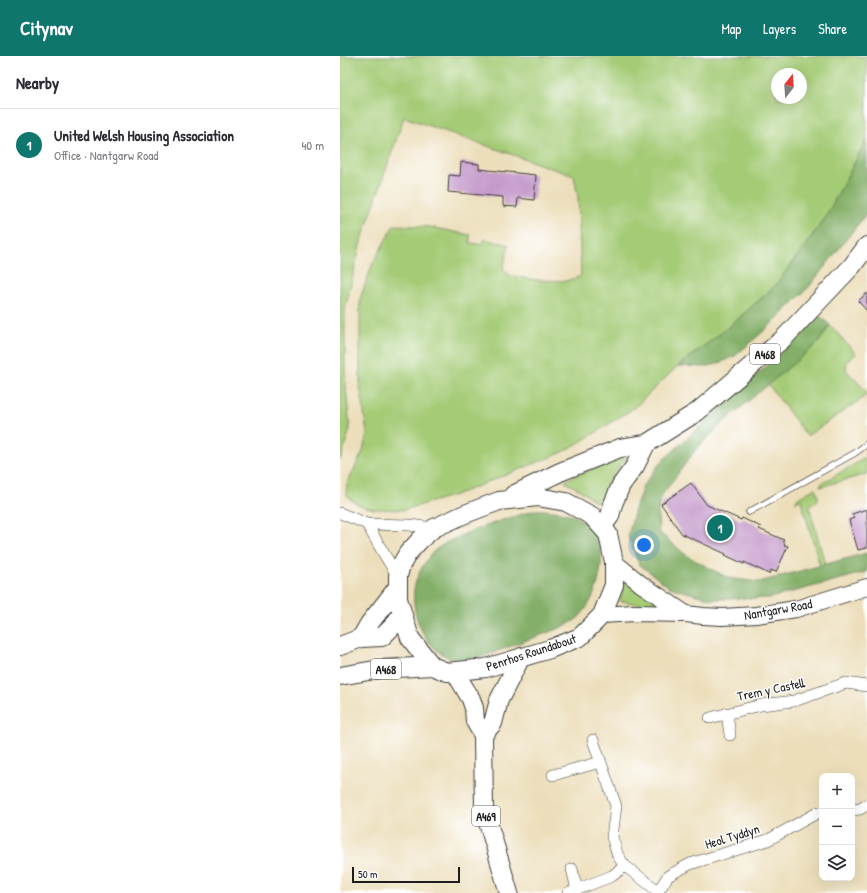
<!DOCTYPE html>
<meta charset="utf-8">
<style>
body{margin:0;font-family:"Patrick Hand",sans-serif;background:#f7f7f7;color:#2b2b33}
.controls{position:absolute;right:12px;bottom:12px;display:grid;overflow:hidden;border-radius:8px;box-shadow:0 4px 16px #0002}
.controls button{width:36px;height:36px;display:grid;place-items:center;padding:0;border:0;border-bottom:1px solid #e1e1e2;background:#fff;color:#2b2b33;font:20px sans-serif}
.compass{position:absolute;left:431px;top:12px;width:36px;height:36px;border-radius:50%;background:#fff;box-shadow:0 4px 16px #0002;rotate:17deg}
.scale{position:absolute;left:12px;bottom:10px;width:108px;box-sizing:border-box;padding-left:4px;border:2px solid #1c1c1c;border-top:0;font-size:11px;line-height:14px;white-space:nowrap;color:#1c1c1c;-webkit-text-stroke:3px #fff;paint-order:stroke}
.you{position:absolute;left:304px;top:489px;width:14px;height:14px;margin:-10px;border:3px solid #fff;border-radius:50%;background:#1a73e8;box-shadow:0 0 0 6px #1a73e833}
.badge{display:grid;place-items:center;width:26px;height:26px;border-radius:50%;background:#0f766e;color:#fff;font-size:13px;font-weight:700}
.pin{position:absolute;translate:-50% -50%;border:2px solid #fff;box-shadow:0 1px 4px #0006}
.list{margin:0;padding:0;list-style:none}
h2{display:flex;justify-content:space-between;align-items:center;height:52px;margin:0;padding:0 16px;font-size:17px}
h2 small{font-size:13px;font-weight:400;color:#7c7c81}
.list li{display:grid;grid-template-columns:26px 1fr auto;gap:12px;align-items:center;box-sizing:border-box;height:72px;padding:0 16px;border-top:1px solid #e1e1e2}
.list b{display:block;font-size:15px;white-space:nowrap}
.list p{margin:0;font-size:13px;white-space:nowrap;color:#7c7c81}
.list em{font-size:13px;font-style:normal;color:#7c7c81}
.icon{flex:none;width:22px;height:22px;fill:none;stroke:currentColor;stroke-width:2;stroke-linecap:round;stroke-linejoin:round}
.map{position:relative;flex:none;width:527px;height:837px;overflow:hidden}
header{display:flex;align-items:center;gap:24px;box-sizing:border-box;height:56px;padding:0 20px;background:#0f766e;color:#fff}
header strong{font-size:19px}
nav{display:flex;gap:22px;margin-inline-start:auto;font-size:14px}
main{display:flex}
aside{flex:1;background:#fff}
.map>svg:first-child{display:block}
</style>
<header>
<strong>Citynav</strong>
<nav><a>Map</a><a>Layers</a><a>Share</a></nav>
</header>
<main>
<aside>
<h2>Nearby<small></small></h2>
<ul class="list">
<li><span class="badge">1</span><div><b>United Welsh Housing Association</b><p>Office · Nantgarw Road</p></div><em>40 m</em></li>
</ul>
</aside>
<div class="map">
<svg width="527" height="837" viewBox="0 0 527 837">
<rect width="100%" height="100%" fill="#fff"/>
<filter id="ink" filterUnits="userSpaceOnUse"><feTurbulence type="fractalNoise" baseFrequency=".025" numOctaves="2"/><feDisplacementMap in="SourceGraphic" scale="8" xChannelSelector="R" yChannelSelector="G"/><feConvolveMatrix kernelMatrix="1 2 1 2 8 2 1 2 1" color-interpolation-filters="sRGB"/></filter>
<filter id="wash" filterUnits="userSpaceOnUse"><feTurbulence type="fractalNoise" baseFrequency=".012" numOctaves="4" result="noise"/><feDisplacementMap in="SourceGraphic" scale="16" xChannelSelector="R" yChannelSelector="G"/><feGaussianBlur stdDeviation="0.9" result="paint"/><feColorMatrix in="noise" values="0 0 0 0 0 0 0 0 0 0 0 0 0 0 0 0 0 1.4 0 .05"/><feComposite in="paint" operator="in"/></filter>
<g filter="url(#wash)">
<rect width="100%" height="100%" fill="#ecdeba"/>
<path fill="#a4cb76" stroke="#607449" fill-rule="evenodd" d="M0,0H527V83L486,161L435,230L390,270L338,310L295,351L255,377L223,396L118,438L64,454L34,453L21,450L11,444L6,438L7,428L23,395L27,377L20,330V243L32,209L54,169L89,171L130,179V187L143,188L145,183L169,189L163,213L171,220L196,224L226,225L241,220L238,141L234,120L64,61L20,189L5,254V321L10,373L0,406ZM437,18H461V42H437Z
M490,269L516,298L507,305L506,314L527,336V339L467,380L428,328L478,287Z
M285,399L287,401L286,402L274,417L259,447L256,446L240,434L225,426L226,424Z
M527,401V418L480,431L482,427Z
M475,432C479,443 481,445 469,450L485,508L480,510L461,444L455,446L458,442Z
M285,523L321,548L318,551L280,545Z"/>
<path fill="#83af67" stroke="#506642" d="M527,83V157L468,232L426,273L395,300L377,308L365,311L338,310L390,270L435,230L486,161Z
M478,259L490,269L478,287L387,363L357,392L322,439L318,455L319,476L347,500L388,522L419,526L527,497V516L430,542L371,543L329,531L299,508L288,481L294,456L303,430L321,406L464,276Z
M197,454C216,454 235,457 249,470C272,492 259,541 239,561C234,566 227,568 220,572L136,603C129,605 122,606 115,604C86,596 71,561 74,534C76,520 84,506 93,496C107,481 175,459 197,454Z"/>
<g id="blocks">
<path fill="#c49acb" d="M121,106L139,108V113L196,119L194,144L178,142L177,151L163,150V141L108,136L109,119L120,120Z
M527,237V255L518,245Z
M351,427L367,449L401,464L402,462L421,471L419,473L444,484L443,486L445,487L444,489L448,490L436,516L431,514L429,518L404,506V508L385,499L386,498L342,478L321,448Z
M527,453V492L518,494L509,464L514,462L512,458Z"/>
</g>
</g>
<g filter="url(#ink)">
<use href="#blocks" fill-opacity="0" stroke="#3b3934" stroke-width="1"/>
<g fill="none" stroke-linecap="round" stroke-linejoin="round">
<g stroke="#3b3934" stroke-width="7">
<path id="service" d="M409,456L515,397L527,388"/>
</g>
<g stroke="#3b3934" stroke-width="12">
<path id="minor" d="M0,457L27,468L69,469L94,472
M27,468C37,486 46,503 58,520
M387,657L390,679
M370,662L421,649L454,645L506,627L527,630
M253,684L276,750L272,781L278,800L285,810L318,835
M213,719L261,706
M512,754L520,753L527,749
M232,813L237,834
M228,837L272,820L285,810
M317,837L328,820L350,808L428,784L479,756H482"/>
</g>
<g stroke="#3b3934" stroke-width="18">
<path id="secondary" d="M274,506L301,528L346,558
M262,559L294,557L346,558L363,560L382,561L416,559L456,553L527,531"/>
</g>
<g stroke="#3b3934" stroke-width="20">
<path id="primary" d="M173,439L220,416L280,392L306,388L357,356L444,282L512,210L527,190
M198,441L226,446L252,460L268,478L274,506V529L262,559L240,581L210,593L146,612L107,616L92,610L70,582L58,543V520L61,509L68,497L80,484L94,472L125,458L159,445Z
M262,471L270,460L273,448L281,429L295,410L306,388
M21,582L29,568L58,531
M0,590L21,582L42,581L54,569L62,557
M115,616L131,643L134,652L135,665L143,679L144,753L169,837
M0,620L40,613L92,610
M143,679L153,667L159,644L181,601"/>
</g>
<use href="#service" stroke="#fff" stroke-width="5.5"/>
<use href="#minor" stroke="#fff" stroke-width="11"/>
<use href="#secondary" stroke="#fff" stroke-width="16"/>
<use href="#primary" stroke="#fff" stroke-width="18"/>
</g>
</g>
<g text-anchor="middle" dominant-baseline="central" stroke-width="3" stroke-linejoin="round" paint-order="stroke">
<g fill="#fff" stroke="#606060" stroke-width="1">
<rect x="410" y="288" width="30" height="20" rx="3"/>
<rect x="31" y="603" width="30" height="20" rx="3"/>
<rect x="132" y="750" width="28" height="20" rx="3"/>
</g>
<g font-size="12" font-weight="bold" fill="#1c1c1c">
<text x="425" y="298">A468</text>
<text x="46" y="613">A468</text>
<text x="146" y="760">A469</text>
</g>
<g font-size="13" fill="#1c1c1c" stroke="#fff">
<text transform="translate(438 553) rotate(-10)">Nantgarw Road</text>
<text transform="translate(191 596) rotate(-18)">Penrhos Roundabout</text>
<text transform="translate(431 633) rotate(-12)">Trem y Castell</text>
<text transform="translate(392 780) rotate(-17)">Heol Tyddyn</text>
</g>
</g>
</svg>
<div class="controls">
<button>+</button>
<button>−</button>
<button><svg class="icon" aria-label="layers" viewBox="0 0 24 24"><path d="M12 4l9 5-9 5-9-5zM3 14l9 5 9-5"/></svg></button>
</div>
<svg class="compass" viewBox="-18 -18 36 36"><path d="M0-13l5 13h-10z" fill="#e53935"/><path d="M0 13l5-13h-10z" fill="#7c7c81"/></svg>
<div class="scale">50 m</div>
<div class="you"></div>
<div class="pin badge" style="left:380px;top:472px">1</div>
</div>
</main>
